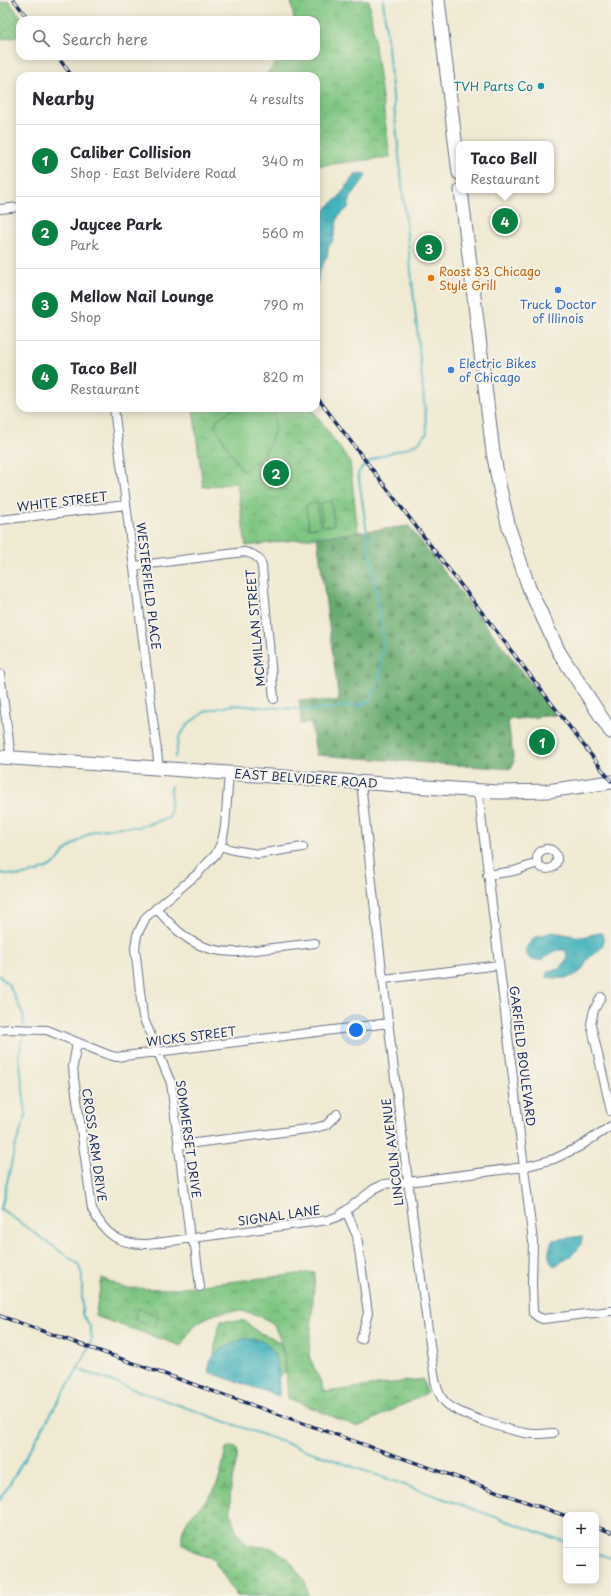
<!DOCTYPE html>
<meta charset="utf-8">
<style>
body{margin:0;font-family:"Playpen Sans",sans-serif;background:#f2f2f3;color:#2b2b33}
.controls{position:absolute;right:12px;bottom:12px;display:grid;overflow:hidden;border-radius:8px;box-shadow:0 2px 10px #0003}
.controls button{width:36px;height:36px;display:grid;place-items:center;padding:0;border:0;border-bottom:1px solid #e1e1e2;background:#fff;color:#2b2b33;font:20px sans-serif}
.you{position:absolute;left:356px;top:1030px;width:14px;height:14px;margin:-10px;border:3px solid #fff;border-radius:50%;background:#1a73e8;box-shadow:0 0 0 6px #1a73e833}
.badge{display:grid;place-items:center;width:26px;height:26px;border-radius:50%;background:#0b8043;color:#fff;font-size:13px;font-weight:700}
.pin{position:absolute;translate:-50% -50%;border:2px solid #fff;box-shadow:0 1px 4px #0006}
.popup{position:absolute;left:456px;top:141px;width:98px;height:52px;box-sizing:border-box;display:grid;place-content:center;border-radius:8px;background:#fff;filter:drop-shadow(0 1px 3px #0005);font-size:13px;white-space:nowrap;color:#7c7c81}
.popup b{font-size:15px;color:#2b2b33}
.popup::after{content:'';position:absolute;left:50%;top:100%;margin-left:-8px;border:8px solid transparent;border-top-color:#fff}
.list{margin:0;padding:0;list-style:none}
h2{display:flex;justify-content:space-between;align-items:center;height:52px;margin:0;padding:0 16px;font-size:17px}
h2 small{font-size:13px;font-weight:400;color:#7c7c81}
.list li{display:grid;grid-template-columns:26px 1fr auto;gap:12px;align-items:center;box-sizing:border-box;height:72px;padding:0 16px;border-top:1px solid #e1e1e2}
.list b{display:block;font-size:15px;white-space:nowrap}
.list p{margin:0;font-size:13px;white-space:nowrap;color:#7c7c81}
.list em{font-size:13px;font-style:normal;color:#7c7c81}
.icon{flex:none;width:22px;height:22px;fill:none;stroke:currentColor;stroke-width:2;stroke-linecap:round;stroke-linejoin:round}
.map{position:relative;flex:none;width:611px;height:1596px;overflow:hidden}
.search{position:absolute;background:#fff;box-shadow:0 2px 10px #0003;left:16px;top:16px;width:304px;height:44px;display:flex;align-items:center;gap:10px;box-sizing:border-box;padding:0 14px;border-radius:12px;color:#7c7c81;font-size:15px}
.panel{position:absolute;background:#fff;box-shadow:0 2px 10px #0003;left:16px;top:72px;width:304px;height:340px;border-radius:12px}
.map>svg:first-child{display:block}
</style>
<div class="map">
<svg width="611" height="1596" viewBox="0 0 611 1596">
<defs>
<pattern id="grass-dots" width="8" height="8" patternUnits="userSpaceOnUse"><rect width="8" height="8" fill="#7fc682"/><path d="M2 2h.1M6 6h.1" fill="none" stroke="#67a16e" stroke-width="1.8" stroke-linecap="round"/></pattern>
<pattern id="forest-firs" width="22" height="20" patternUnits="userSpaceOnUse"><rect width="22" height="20" fill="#67ab70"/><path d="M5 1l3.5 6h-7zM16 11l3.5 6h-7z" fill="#548c5f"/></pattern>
<pattern id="wetland-marsh" width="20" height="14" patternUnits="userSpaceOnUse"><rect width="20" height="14" fill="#7fc682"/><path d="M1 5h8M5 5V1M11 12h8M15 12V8" fill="none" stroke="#67a16e"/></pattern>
<pattern id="park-crowns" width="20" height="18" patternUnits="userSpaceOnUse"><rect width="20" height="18" fill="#7fc682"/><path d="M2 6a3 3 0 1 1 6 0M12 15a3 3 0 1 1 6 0" fill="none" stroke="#67a16e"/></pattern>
<pattern id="water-ripples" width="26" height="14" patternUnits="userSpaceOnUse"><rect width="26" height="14" fill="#42b2bc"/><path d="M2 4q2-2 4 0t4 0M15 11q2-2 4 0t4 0" fill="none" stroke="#36919c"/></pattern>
</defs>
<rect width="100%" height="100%" fill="#f7f3e8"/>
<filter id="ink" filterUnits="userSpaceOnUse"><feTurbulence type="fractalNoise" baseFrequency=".025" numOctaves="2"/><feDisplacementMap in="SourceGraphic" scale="8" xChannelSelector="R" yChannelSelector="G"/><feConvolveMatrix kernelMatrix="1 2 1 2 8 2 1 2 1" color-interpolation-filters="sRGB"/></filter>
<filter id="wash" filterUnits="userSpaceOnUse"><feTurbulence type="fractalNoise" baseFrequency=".012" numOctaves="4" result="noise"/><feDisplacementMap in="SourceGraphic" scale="16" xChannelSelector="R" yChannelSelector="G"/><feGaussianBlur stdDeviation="0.9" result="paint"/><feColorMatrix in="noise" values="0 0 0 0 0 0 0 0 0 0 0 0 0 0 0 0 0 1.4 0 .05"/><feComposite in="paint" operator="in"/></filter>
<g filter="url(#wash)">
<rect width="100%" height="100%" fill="#f0ead3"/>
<path fill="url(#grass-dots)" stroke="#4d7a70" d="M9,1L23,20H20V37L0,39V3Z"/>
<path fill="url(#forest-firs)" stroke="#416d67" d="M409,526L556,715L508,720L514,762L511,769L316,755L311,723L301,724L299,700L339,701L317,537Z"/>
<path fill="url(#wetland-marsh)" stroke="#4d7a70" d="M221,1321H245L258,1332L273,1338L280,1343L286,1364V1372L279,1377L275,1358L231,1343L214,1356L216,1336Z
M230,1447L237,1448C239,1459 234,1470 232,1481C228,1506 230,1527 247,1545L272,1548L288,1558L306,1583L308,1596H237L216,1564L214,1559L196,1553L182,1544C179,1517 202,1510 214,1490C221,1478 223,1462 226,1448Z"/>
<path fill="url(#park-crowns)" stroke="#4d7a70" d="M291,0H369L390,157L316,166V76H265L282,56H316V20H294Z
M193,408H311L350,462L358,532L246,546L237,483L203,487Z
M315,1272L309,1356L325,1392L423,1379L427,1393L358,1427L288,1398C286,1373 286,1347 273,1324C271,1321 266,1320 263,1318C242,1306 213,1310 194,1326C189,1331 185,1340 181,1346L95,1316L102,1278L124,1288L166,1289Z"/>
<path fill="#7fc682" stroke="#4d7a70" d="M235,408H273C280,437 266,456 242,471L215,426L217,419Z
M331,501L334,525L323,526L320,503Z
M317,503L320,527L309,528L306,505Z
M138,1308L159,1316L154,1328L134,1319Z"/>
<path fill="url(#water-ripples)" stroke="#2e708d" d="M364,173L366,176L351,197L348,208L338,217L333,240L328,248C329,257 323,262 320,270C317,275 319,281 316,286V237L326,208L339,197L355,174Z
M553,932L582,937L598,933H603C606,951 597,950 587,960C585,964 584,968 581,971C571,980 558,979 546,977L548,971L559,969L567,960L566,950H557L541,960H531L526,954L527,946L535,937Z
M582,1236C583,1251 565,1260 554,1266C546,1257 549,1250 552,1240Z
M246,1338C251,1339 257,1339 262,1341C280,1350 279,1379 279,1396L208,1372C209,1369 209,1365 210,1362C214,1351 235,1342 246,1338Z"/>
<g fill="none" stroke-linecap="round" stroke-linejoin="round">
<path stroke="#42b2bc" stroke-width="2" d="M175,758L179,737L189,723L206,711L233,705L311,710L360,705L369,701L375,692L380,676L383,638L358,473C373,451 397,455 418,443C421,441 424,436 427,433L420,358L383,0
M0,873L19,876L37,872L55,864L65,851L86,835L94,831L120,827H139L170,817L171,786
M0,976L9,985L23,1014L24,1026
M77,1369L566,1542
M0,1500L84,1358L92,1339L90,1326L82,1314V1275L78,1264L1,1209L15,1147L26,1115L19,1055L23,1035
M596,1553L611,1558"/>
</g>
</g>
<g filter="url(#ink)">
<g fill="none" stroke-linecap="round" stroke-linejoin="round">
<g stroke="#667087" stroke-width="10">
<path id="street" d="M0,209L20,207
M114,408L159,768
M0,520L126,505
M134,566L244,552C254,554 260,557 262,567L274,699
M0,674L11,757
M361,782C382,982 407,1181 435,1380C437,1388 439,1396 445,1402C455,1414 508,1430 525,1433C534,1435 543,1434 553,1433
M478,790L533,1242L532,1283L533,1313L538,1317L543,1319L611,1311
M220,846L233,850L258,854L303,847
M537 859a10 10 0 1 1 20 0a10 10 0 1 1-20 0Z
M487,875L514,871L538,863
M156,908C180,936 199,953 238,952L315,943
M384,979L499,965
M601,997L594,1010L591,1024L611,1111
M0,1030L9,1029L47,1030L106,1054L116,1057L389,1023
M77,1042L73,1066L74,1078L92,1209C105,1235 119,1245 148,1244L328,1220L339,1216L374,1189L384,1184L408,1182L524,1167L554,1159L579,1147L611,1126
M179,1145L315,1128L326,1125L337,1114
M346,1211L357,1236L368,1313L361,1339
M200,1287L195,1246L190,1238L171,1083L143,1017L135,948L137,935L146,917L196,875L216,854L222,841L225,827L229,773"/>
</g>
<g stroke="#667087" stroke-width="15">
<path id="primary" d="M438,0L459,173
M461,190L493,452L500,489L509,528L529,588L559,652L611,732
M0,757L497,792L547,791L611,782"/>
</g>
<use href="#street" stroke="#fff" stroke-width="8"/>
<use href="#primary" stroke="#fff" stroke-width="13"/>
<g stroke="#1b2f5e" stroke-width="3.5">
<path id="rail" d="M14,0L29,20
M57,56L72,76
M316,396L611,781
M0,1316L566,1516
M596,1527L611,1532"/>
</g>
<use href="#rail" stroke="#f7f3e8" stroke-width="2" stroke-dasharray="6" stroke-linecap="butt"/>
</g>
</g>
<circle fill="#0f9aa8" stroke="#f7f3e8" stroke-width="1.5" cx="541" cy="86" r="4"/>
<circle fill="#e8710a" stroke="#f7f3e8" stroke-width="1.5" cx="431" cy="278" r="4"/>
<g fill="#3f7fe0" stroke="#f7f3e8" stroke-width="1.5">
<circle cx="558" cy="290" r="4"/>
<circle cx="451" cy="370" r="4"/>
</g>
<g text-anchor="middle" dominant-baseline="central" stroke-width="4" stroke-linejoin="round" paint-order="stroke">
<g font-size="12" fill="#0d838f" stroke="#f7f3e8" text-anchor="end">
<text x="533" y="86">TVH Parts Co</text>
</g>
<g font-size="12" fill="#c56008" stroke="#f7f3e8" text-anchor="start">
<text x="439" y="271">Roost 83 Chicago<tspan x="439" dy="14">Style Grill</tspan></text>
</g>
<g font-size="12" fill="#366cbe" stroke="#f7f3e8">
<text x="558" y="304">Truck Doctor<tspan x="558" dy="14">of Illinois</tspan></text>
<text x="459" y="363" text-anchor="start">Electric Bikes<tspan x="459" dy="14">of Chicago</tspan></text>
</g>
<g font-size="12" fill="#1b2f5e" stroke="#f7f3e8">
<text transform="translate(62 501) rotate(-7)">WHITE STREET</text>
<text transform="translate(149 586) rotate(83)">WESTERFIELD PLACE</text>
<text transform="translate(255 628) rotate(-95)">MCMILLAN STREET</text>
<text transform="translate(306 778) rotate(4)">EAST BELVIDERE ROAD</text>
<text transform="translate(191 1036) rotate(-7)">WICKS STREET</text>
<text transform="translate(523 1056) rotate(83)">GARFIELD BOULEVARD</text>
<text transform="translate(189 1139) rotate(82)">SOMMERSET DRIVE</text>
<text transform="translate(95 1145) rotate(82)">CROSS ARM DRIVE</text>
<text transform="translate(392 1152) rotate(-97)">LINCOLN AVENUE</text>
<text transform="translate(279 1215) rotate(-8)">SIGNAL LANE</text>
</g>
</g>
</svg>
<div class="controls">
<button>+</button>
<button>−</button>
</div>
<div class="you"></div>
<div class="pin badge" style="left:542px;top:742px">1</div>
<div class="pin badge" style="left:276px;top:473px">2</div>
<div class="pin badge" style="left:429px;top:248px">3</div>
<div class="pin badge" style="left:505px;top:221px">4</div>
<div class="popup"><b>Taco Bell</b>Restaurant</div>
<div class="search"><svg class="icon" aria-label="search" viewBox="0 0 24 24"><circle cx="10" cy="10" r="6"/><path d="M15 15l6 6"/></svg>Search here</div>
<section class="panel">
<h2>Nearby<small>4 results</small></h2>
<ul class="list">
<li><span class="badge">1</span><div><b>Caliber Collision</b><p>Shop · East Belvidere Road</p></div><em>340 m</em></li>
<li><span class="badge">2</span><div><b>Jaycee Park</b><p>Park</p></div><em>560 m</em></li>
<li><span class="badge">3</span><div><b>Mellow Nail Lounge</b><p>Shop</p></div><em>790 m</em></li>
<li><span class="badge">4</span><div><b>Taco Bell</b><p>Restaurant</p></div><em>820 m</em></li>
</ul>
</section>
</div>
